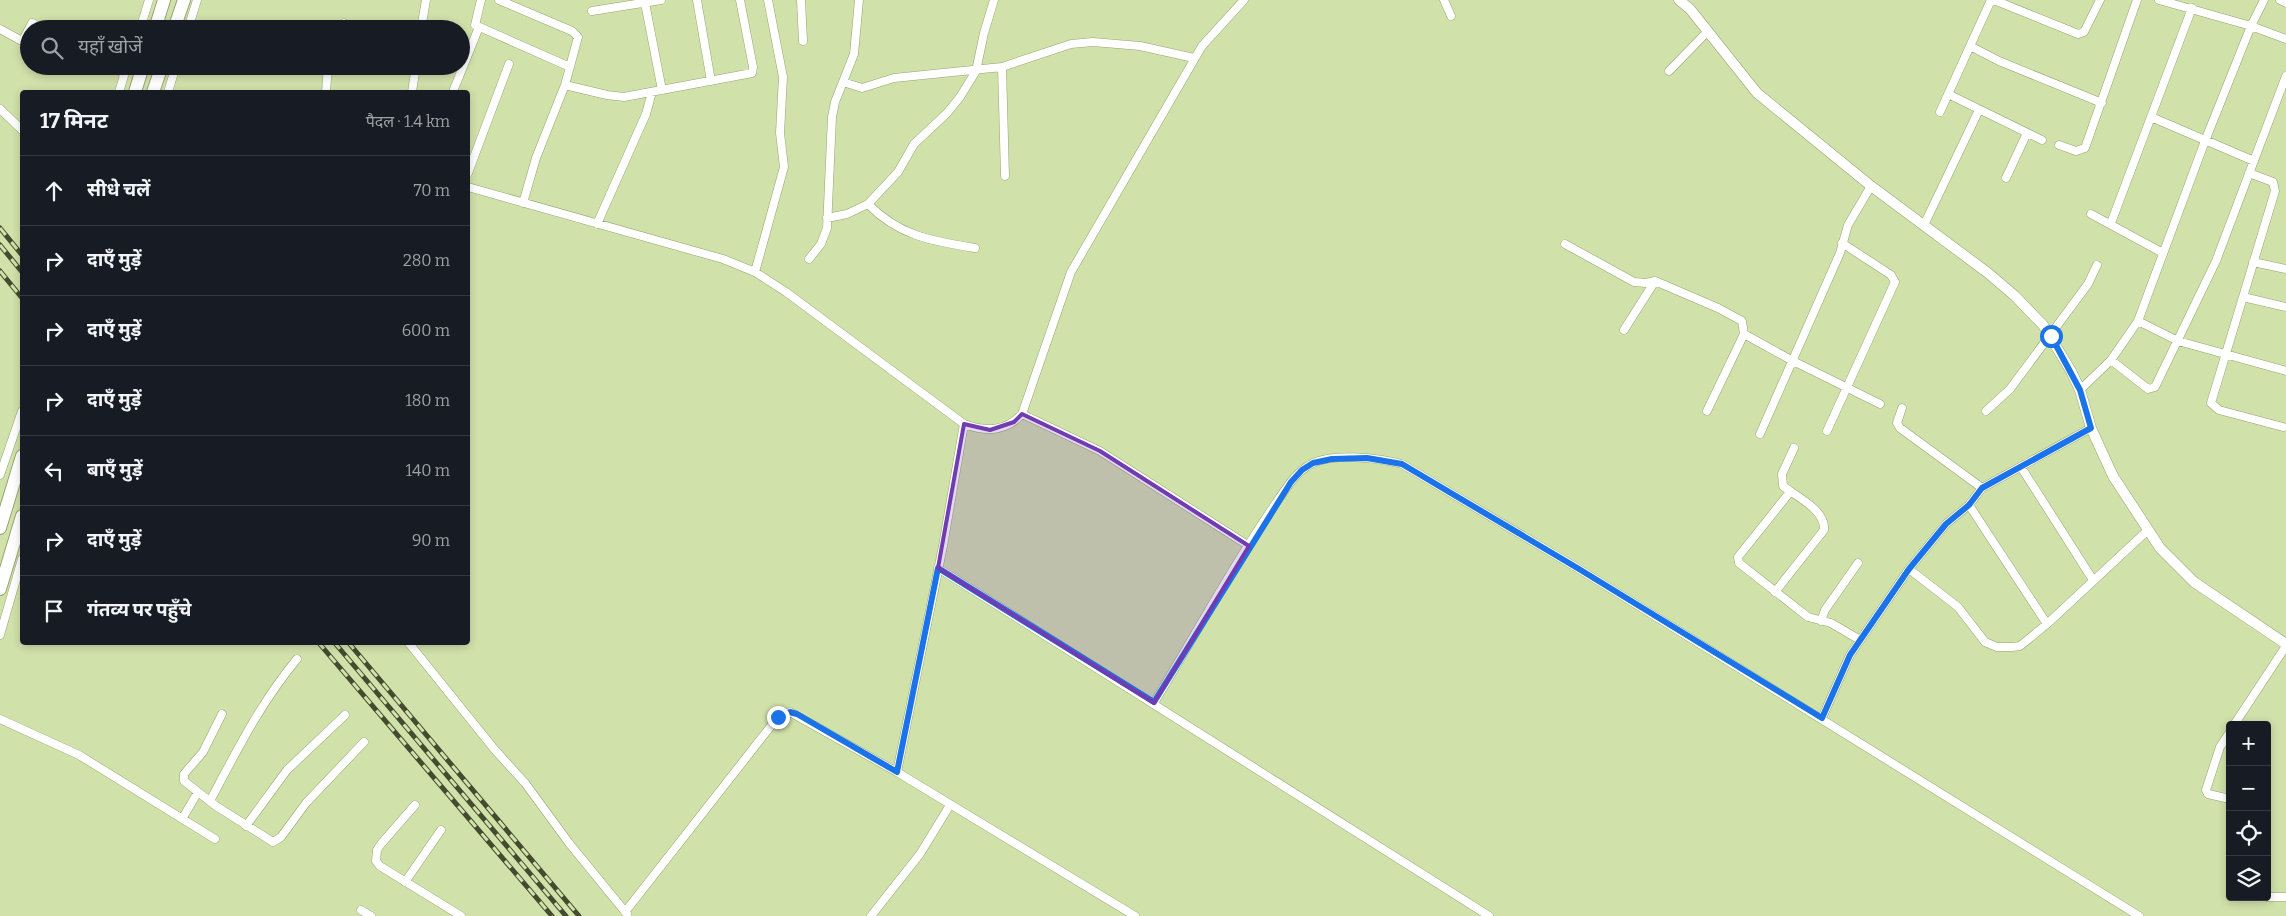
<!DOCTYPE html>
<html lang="hi">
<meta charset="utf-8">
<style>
body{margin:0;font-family:Bitter,"Noto Sans Devanagari",serif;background:#242831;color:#f1f3f6}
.controls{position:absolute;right:15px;bottom:15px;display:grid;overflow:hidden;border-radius:5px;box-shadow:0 2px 8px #0003}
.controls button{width:45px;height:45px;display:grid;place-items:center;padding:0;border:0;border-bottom:1px solid #363941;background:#171b24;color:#f1f3f6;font:25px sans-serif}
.stop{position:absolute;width:15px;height:15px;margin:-11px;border:4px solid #1a73e8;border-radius:50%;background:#fff}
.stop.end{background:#1a73e8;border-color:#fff;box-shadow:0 1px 5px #0008}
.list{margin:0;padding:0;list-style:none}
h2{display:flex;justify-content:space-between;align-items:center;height:65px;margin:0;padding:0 20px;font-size:21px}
h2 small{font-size:16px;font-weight:400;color:#9ea1a6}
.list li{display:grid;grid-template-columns:32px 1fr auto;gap:15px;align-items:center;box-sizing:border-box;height:70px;padding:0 20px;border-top:1px solid #363941}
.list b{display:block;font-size:19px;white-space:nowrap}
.list em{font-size:16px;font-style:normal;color:#9ea1a6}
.icon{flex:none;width:28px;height:28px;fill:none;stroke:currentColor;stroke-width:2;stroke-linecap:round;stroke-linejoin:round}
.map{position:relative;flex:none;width:2286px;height:916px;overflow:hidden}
.search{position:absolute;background:#171b24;box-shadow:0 2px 8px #0003;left:20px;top:20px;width:450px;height:55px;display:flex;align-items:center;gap:12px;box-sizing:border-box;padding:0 18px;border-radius:28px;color:#9ea1a6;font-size:19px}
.panel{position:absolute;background:#171b24;box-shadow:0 2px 8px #0003;left:20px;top:90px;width:450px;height:555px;border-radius:5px}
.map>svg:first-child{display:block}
</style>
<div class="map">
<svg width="2286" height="916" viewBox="0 0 2286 916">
<rect width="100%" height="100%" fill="#d1e1aa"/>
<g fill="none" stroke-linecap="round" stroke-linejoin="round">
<g stroke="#96a571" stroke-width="9">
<path id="minor" d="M481,0L475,25L570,67
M499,0L572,31L578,37L565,85L536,158L523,203
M697,0L711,81
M801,0L803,41
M1444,0L1451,16
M1994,0L2078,34L2084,32L2100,0
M2159,0L2251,26L2286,39
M2280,0L2286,3
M645,3L662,90
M592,11L661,0
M0,29L20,40H23L32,23L45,29
M140,29L149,0
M188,29L197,0
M342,29L344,23
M421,29L426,0
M1970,46L1999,61L2102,103
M109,66L125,74
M1002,67L1005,176
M1669,71L1708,31
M843,82L862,88L894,78L1002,67L1071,44L1093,42L1140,46L1194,58
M565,85L607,95L624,97L752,73L753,67L740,0
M454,89L479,27
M119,92L127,66
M168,92L176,66
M326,92L328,66
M412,92L416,66
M1948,94L2042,140
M0,109L22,130
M1940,112L1991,0
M2151,117L2254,161
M2059,145L2076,151L2085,148L2137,0
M468,173L509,64
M2249,173L2273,182L2275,191L2211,403L2219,410L2283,427
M2006,178L2027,133
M468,187L723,259L755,272L786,292L964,424C986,432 1005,432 1022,414L1071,272L1202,46L1244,0
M868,204C899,236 932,241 975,248
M2091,214L2163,253
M827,218L847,214L868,204L898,172L914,144L947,113L960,97L976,71L984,33L994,0
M2111,223L2192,8
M597,224L646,114L652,92
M1924,225L1979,110
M1565,244L1634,282L1646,283L1655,281L1718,308L1742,321L1744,334L1793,361L1880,404
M809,259L821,244L827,228L832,117L835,102L854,54L859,0
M2253,262L2286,269
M755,272L784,167L780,133L783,77L768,0
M2243,297L2286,307
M2138,321L2178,341L2286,371
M1624,330L1655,281
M2111,360L2148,389L2155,387L2216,261L2286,76
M2080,390L2111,360L2138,321L2205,141L2251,26L2264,0
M1902,408L1897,423L1900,428L1982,488
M1707,411L1744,334
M1986,411L2010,389L2088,284L2097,265
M1022,414L1100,451L1249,546
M1827,431L1895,282L1891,275L1842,243
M1760,434L1840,253L1848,225L1871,186
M2021,467L2093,580
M0,475L22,411
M1790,492L1738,557L1739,563L1808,617L1831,623L1860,640
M1969,505L2047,624
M938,568L1489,916
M1909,569L1958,607L1985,642L1997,647H2012L2020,646L2047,624L2148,530
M1775,592L1824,530C1826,510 1797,497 1783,486L1782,474L1794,448
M1821,621L1825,610L1858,563
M0,635L22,559
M408,642L495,750L525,783L569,843L627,914
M1154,703C1199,629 1240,552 1290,483C1296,475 1303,468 1313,463C1336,453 1379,458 1402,464L1579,569L2139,916
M222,714L203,752L184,774V781L216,806L273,842L281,837L306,803L364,742
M1822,718L1850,655L1909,569L1946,524L1969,505L1982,488L2091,428
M0,719L79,755L215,839
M2234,725L2286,646
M2230,732L2220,747L2206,790L2208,794L2230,799
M897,772L943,546L964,424
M210,801C236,752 261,702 297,659
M415,805L381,844L377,850L376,861L380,866L461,916
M182,819L198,792
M246,826L287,770L345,715
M405,882L441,830
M2267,897H2286
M361,910L371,916
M625,912L778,717L790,712L897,772L1135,916
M871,916L920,854L950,805"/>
</g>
<g stroke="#96a571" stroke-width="11">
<path id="tertiary" d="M1679,0L1690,9L1757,93L1871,186L1988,273L2015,296L2043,325L2071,371L2080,390L2091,428L2113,476L2160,548L2194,582L2286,644"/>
</g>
<g stroke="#96a571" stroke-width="14">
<path id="primary" d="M155,29L164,0
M174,29L184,0
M135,92L143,66
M153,92L162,66
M0,528L22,456
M0,589L22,516"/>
</g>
<use href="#minor" stroke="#fff" stroke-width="8"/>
<use href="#tertiary" stroke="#fff" stroke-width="10"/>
<use href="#primary" stroke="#fff" stroke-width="12"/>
<g stroke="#444b2e" stroke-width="5">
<path id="rail" d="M0,228L22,255
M0,245L22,272
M0,271L22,298
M318,642L552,916
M334,642L566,916
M348,642L579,916"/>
</g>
<use href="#rail" stroke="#d1e1aa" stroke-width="3" stroke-dasharray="9" stroke-linecap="butt"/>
</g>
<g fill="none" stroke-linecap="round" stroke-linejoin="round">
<path stroke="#1a73e8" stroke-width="6" d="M778,717L790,712L797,714L897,772L938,568L1154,702L1291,482L1302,470L1313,463L1332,459L1367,458L1402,464L1579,569L1822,718L1850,655L1909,569L1946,524L1969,505L1982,488L2091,428L2080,390L2051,336"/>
</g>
<path fill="#713bb1" fill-opacity="0.2" stroke="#713bb1" stroke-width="4" stroke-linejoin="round" d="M1022,414L1100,451L1249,546L1154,703L938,568L964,424L990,430L1014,422Z"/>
</svg>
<div class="controls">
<button>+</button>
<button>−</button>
<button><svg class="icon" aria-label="locate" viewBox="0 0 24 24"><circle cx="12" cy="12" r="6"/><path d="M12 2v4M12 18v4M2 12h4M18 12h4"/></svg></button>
<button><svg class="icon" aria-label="layers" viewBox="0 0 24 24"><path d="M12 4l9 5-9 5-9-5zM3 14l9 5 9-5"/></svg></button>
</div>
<div class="stop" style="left:2051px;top:336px"></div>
<div class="stop end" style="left:778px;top:717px"></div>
<div class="search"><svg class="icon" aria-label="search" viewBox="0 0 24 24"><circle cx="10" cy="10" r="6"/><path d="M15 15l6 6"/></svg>यहाँ खोजें</div>
<section class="panel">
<h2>17 मिनट<small>पैदल · 1.4 km</small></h2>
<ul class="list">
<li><svg class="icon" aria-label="ahead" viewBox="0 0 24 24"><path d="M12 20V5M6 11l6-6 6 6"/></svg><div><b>सीधे चलें</b></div><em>70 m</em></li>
<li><svg class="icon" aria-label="right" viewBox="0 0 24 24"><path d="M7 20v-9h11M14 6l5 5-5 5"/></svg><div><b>दाएँ मुड़ें</b></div><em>280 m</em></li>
<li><svg class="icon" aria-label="right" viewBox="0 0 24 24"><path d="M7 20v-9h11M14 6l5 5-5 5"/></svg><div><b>दाएँ मुड़ें</b></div><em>600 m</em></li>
<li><svg class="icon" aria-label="right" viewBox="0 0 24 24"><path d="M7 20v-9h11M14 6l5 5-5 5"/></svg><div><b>दाएँ मुड़ें</b></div><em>180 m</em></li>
<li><svg class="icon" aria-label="left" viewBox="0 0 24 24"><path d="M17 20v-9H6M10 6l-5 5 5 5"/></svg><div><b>बाएँ मुड़ें</b></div><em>140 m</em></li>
<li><svg class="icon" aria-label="right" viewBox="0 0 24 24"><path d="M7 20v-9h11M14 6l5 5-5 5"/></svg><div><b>दाएँ मुड़ें</b></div><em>90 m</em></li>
<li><svg class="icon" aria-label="arrive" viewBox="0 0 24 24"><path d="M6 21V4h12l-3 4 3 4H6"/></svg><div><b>गंतव्य पर पहुँचे</b></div></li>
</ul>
</section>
</div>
